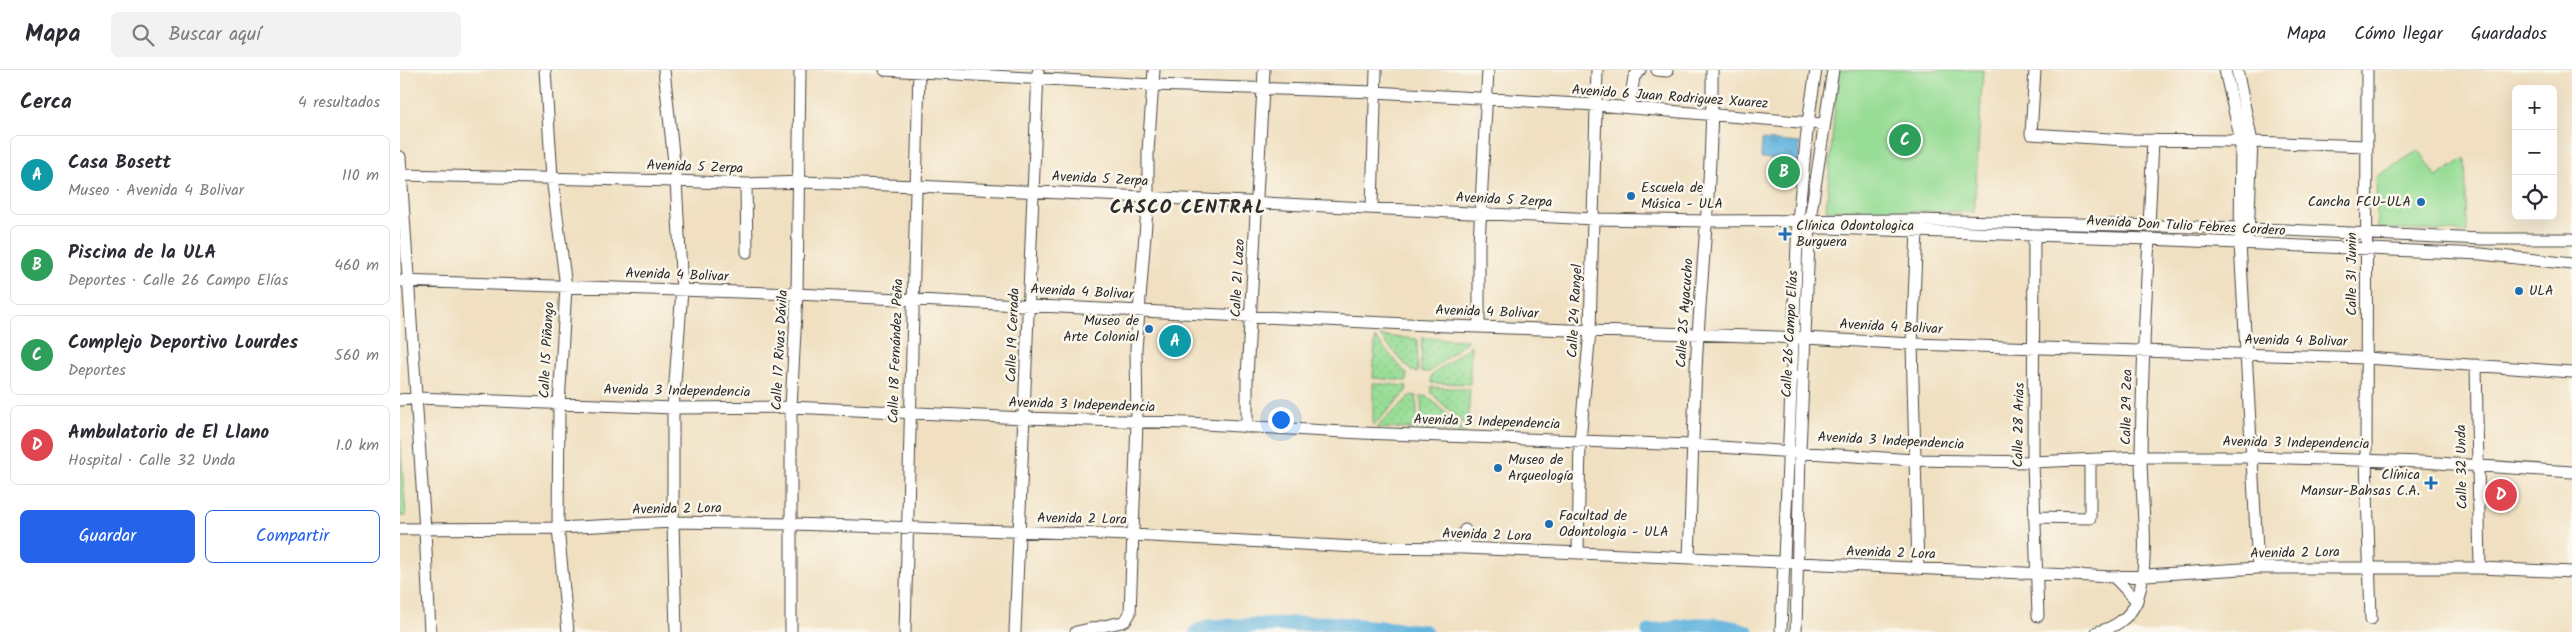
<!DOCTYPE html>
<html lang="es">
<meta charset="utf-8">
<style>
body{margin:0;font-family:Kalam,sans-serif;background:#f2f2f3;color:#2b2b33}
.controls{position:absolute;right:15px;top:15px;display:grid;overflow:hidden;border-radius:8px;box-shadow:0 5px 20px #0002}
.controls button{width:45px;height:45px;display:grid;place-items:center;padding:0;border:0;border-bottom:1px solid #e1e1e2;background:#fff;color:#2b2b33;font:25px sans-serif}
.you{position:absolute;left:880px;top:349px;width:18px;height:18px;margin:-12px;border:4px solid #fff;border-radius:50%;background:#1a73e8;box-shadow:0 0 0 8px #1a73e833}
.badge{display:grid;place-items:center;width:32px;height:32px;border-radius:50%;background:#2563eb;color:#fff;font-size:16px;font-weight:700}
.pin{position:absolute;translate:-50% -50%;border:2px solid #fff;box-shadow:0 1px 5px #0006}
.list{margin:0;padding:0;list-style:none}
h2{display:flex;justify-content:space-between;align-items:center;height:65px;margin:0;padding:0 20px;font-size:21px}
h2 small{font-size:16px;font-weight:400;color:#7c7c81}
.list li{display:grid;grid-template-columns:32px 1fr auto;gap:15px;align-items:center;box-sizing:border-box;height:80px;margin:0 10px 10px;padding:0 10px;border:1px solid #e1e1e2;border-radius:8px}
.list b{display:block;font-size:19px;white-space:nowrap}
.list p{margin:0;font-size:16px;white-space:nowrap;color:#7c7c81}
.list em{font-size:16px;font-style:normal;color:#7c7c81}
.actions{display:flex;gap:10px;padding:15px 20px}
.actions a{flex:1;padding:11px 0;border:1px solid #2563eb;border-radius:8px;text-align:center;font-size:18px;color:#2563eb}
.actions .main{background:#2563eb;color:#fff}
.icon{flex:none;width:28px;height:28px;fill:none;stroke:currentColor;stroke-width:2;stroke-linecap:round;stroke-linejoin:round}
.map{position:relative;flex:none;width:2172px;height:562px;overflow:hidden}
header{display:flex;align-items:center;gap:30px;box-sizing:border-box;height:70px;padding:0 25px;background:#fff;border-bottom:1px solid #e1e1e2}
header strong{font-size:24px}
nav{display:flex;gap:28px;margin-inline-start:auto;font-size:18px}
.search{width:350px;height:45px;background:#f2f2f3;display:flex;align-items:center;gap:12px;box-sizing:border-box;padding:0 18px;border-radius:8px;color:#7c7c81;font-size:19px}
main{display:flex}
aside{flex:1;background:#fff}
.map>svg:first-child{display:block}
</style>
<header>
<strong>Mapa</strong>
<div class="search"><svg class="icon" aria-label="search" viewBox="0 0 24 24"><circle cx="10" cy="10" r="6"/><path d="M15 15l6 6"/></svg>Buscar aquí</div>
<nav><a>Mapa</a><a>Cómo llegar</a><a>Guardados</a></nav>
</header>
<main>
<aside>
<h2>Cerca<small>4 resultados</small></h2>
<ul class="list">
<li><span class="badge" style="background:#0f9aa8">A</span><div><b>Casa Bosett</b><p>Museo · Avenida 4 Bolivar</p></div><em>110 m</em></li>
<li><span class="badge" style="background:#2e9e5b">B</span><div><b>Piscina de la ULA</b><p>Deportes · Calle 26 Campo Elías</p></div><em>460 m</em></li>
<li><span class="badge" style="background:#2e9e5b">C</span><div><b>Complejo Deportivo Lourdes</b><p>Deportes</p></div><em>560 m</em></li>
<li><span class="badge" style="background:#e0444e">D</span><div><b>Ambulatorio de El Llano</b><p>Hospital · Calle 32 Unda</p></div><em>1.0 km</em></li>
</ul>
<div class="actions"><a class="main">Guardar</a><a>Compartir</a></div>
</aside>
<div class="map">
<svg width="2172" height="562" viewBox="0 0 2172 562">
<defs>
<pattern id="grass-dots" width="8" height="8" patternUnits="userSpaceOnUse" patternTransform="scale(1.25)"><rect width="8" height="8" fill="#98dd96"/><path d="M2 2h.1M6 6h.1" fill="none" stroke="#83be81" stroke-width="1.8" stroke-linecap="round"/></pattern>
<pattern id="water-ripples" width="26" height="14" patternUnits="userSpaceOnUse" patternTransform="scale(1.25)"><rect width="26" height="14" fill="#62b4de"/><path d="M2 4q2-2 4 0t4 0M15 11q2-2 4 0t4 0" fill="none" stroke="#5193b4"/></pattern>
</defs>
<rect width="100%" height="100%" fill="#fbf7ec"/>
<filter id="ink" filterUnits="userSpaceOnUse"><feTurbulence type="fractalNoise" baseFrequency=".02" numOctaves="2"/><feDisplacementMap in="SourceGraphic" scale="10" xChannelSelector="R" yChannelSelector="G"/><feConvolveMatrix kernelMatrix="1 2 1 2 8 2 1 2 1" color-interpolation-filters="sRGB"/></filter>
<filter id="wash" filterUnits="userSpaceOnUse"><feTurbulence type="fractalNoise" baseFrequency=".0096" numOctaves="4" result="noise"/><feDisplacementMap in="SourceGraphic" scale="20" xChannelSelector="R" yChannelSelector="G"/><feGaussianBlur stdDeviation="1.12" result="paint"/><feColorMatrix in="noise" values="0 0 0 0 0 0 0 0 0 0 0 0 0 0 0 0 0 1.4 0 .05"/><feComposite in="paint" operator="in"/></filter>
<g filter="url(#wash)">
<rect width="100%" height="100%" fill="#f0e0c1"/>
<path fill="url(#grass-dots)" stroke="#628460" d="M980,266L1017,269L1018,302L1011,301Z
M975,268L1007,304V311L973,308Z
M1022,268L1068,270L1030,302H1021Z
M1071,275L1070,314L1031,313V306Z
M973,313L1007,316L1006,322L973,356Z
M1031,317L1070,319L1068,358L1031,323Z
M1011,325L1016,326L1018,359L976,358Z
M1021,326L1028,327L1066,362L1022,360Z"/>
<path fill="#98dd96" stroke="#628460" d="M1438,0H1583L1574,142L1426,140Z
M2019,80L2037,107L2065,88L2067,162L1979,159L1977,157L1976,107Z
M0,368L6,446H0Z"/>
<path fill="url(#water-ripples)" stroke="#467084" d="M1362,70L1400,73L1399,91L1361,88Z"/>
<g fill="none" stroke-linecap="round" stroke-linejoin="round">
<path stroke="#62b4de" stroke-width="15" d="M797,562L808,557L926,553L1025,562
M1249,562C1286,555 1311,550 1347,562"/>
</g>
</g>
<g filter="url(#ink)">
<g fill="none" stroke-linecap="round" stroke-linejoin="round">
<g stroke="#494642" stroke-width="13">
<path id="minor" d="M145,0L152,107L166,217L159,334L158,458L168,562
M264,0L276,111L282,220L273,338V452L276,562
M485,0L753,15L975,22L1196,35L1424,54
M1257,0L1267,1
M1635,0L1631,64L1725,70L1841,71
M1825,0L1841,71L1840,173L1858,498
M1837,0L1852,72L1848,165
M1967,0L1966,389L1971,549
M1229,38L1234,7L1240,0
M1852,72L1967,76
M0,87L25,460L30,562
M0,105L276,111L346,114L400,112L517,116L1194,149L1307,151L1517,150L1840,158L2082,169H2172
M346,114L347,182
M972,136L976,0
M1749,156L1753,70
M1398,157L1749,169L2081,184L2172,194
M1517,161L1512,274L1518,499
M1634,165L1633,392L1638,546
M0,211L397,224L1048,256L1405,268L1512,274L1966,288L2172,302
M1079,256V173L1088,0
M2076,295L2080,498
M0,330L17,328L273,338L391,337L624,348L787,353L962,363L1291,375L1514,390L1633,392L1741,387H1852L2023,392L2172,402
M847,357V307L864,0
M1634,447L1690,448V390
M0,459L158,458L273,452L393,454L732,465L956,477L1065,478L1714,507L1858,498H2080L2172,502
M1065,478V460
M1178,483L1180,371L1190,261L1197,0
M1289,488C1292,413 1293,339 1298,265C1304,176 1313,88 1312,0
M1714,507L1737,531
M391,562V337L397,224L400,0
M505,562L519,0
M615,562L638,2
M676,562L722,552L726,550L730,543L737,352L736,279L748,127V81L754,0
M1381,562L1398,150L1408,52L1416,0
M1396,562L1400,381L1410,149L1433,0
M1697,562C1714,558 1731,547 1737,530C1751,491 1741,429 1741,386C1742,313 1745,241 1749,169"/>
</g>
<use href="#minor" stroke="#fff" stroke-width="11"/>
</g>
</g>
<g fill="#1f6fb2" stroke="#fbf7ec" stroke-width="2">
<circle cx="1231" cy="126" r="5"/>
<circle cx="2021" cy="132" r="5"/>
<path d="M1382.5 156.5h5v5h5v5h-5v5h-5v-5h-5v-5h5z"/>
<circle cx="2119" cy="221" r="5"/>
<circle cx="749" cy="259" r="5"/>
<circle cx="1098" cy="398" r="5"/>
<path d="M2028.5 405.5h5v5h5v5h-5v5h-5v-5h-5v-5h5z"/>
<circle cx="1149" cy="454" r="5"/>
</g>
<g text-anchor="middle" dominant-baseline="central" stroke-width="5" stroke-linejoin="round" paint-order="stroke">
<g font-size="14" fill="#2b2b2b" stroke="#fbf7ec">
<text transform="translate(1270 27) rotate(4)">Avenido 6 Juan Rodriguez Xuarez</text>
<text transform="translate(295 97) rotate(2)">Avenida 5 Zerpa</text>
<text transform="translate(700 109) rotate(3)">Avenida 5 Zerpa</text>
<text transform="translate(1104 130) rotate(3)">Avenida 5 Zerpa</text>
<text transform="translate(1786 156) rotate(3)">Avenida Don Tulio Febres Cordero</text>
<text transform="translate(1952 204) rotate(-90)">Calle 31 Junin</text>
<text transform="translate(277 205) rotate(2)">Avenida 4 Bolivar</text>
<text transform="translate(838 208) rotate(-87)">Calle 21 Lazo</text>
<text transform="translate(682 222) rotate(3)">Avenida 4 Bolivar</text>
<text transform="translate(1175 241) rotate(-87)">Calle 24 Rangel</text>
<text transform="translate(1087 242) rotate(2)">Avenida 4 Bolivar</text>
<text transform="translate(1285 243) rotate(-86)">Calle 25 Ayacucho</text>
<text transform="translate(1491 257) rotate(3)">Avenida 4 Bolivar</text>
<text transform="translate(1390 264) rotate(-87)">Calle 26 Campo Elías</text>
<text transform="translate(613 265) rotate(-88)">Calle 19 Cerrada</text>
<text transform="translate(1896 271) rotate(1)">Avenida 4 Bolivar</text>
<text transform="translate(147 280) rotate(-87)">Calle 15 Piñango</text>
<text transform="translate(380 280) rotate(-87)">Calle 17 Rivas Dávila</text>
<text transform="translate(496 281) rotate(-88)">Calle 18 Fernández Peña</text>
<text transform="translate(277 321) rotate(1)">Avenida 3 Independencia</text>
<text transform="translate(682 335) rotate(2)">Avenida 3 Independencia</text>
<text transform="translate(1727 337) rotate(-89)">Calle 29 Zea</text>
<text transform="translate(1087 352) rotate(2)">Avenida 3 Independencia</text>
<text transform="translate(1619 355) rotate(-89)">Calle 28 Arias</text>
<text transform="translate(1491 371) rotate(3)">Avenida 3 Independencia</text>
<text transform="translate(1896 373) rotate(1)">Avenida 3 Independencia</text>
<text transform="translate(2062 397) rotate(-91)">Calle 32 Unda</text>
<text transform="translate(277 439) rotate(-1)">Avenida 2 Lora</text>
<text transform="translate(682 449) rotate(1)">Avenida 2 Lora</text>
<text transform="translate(1087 465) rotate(2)">Avenida 2 Lora</text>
<text transform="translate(1491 483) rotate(2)">Avenida 2 Lora</text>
<text transform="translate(1895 483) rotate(-1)">Avenida 2 Lora</text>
</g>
<g font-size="14" fill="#2b2b2b" stroke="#fbf7ec" text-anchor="start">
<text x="1241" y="118">Escuela de<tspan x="1241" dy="16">Música - ULA</tspan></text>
<text x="2011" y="132" text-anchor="end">Cancha FCU-ULA</text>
<text x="1396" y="156">Clínica Odontologica<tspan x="1396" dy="16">Burguera</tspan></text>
<text x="2129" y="221">ULA</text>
<text x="739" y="251" text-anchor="end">Museo de<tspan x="739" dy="16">Arte Colonial</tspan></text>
<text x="1108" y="390">Museo de<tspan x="1108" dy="16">Arqueología</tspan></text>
<text x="2020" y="405" text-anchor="end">Clínica<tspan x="2020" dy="16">Mansur-Bahsas C.A.</tspan></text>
<text x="1159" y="446">Facultad de<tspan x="1159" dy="16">Odontologia - ULA</tspan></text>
</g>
<g font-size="19" font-weight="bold" letter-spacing="1" fill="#2b2b2b" stroke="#fbf7ec">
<text x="788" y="138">CASCO CENTRAL</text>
</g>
</g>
</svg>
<div class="controls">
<button>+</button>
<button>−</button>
<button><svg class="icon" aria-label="locate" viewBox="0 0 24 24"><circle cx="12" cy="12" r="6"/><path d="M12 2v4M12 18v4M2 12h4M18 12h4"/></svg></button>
</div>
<div class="you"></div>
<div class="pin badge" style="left:775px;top:271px;background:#0f9aa8">A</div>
<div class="pin badge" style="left:1384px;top:102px;background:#2e9e5b">B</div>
<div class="pin badge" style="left:1505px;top:70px;background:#2e9e5b">C</div>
<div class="pin badge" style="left:2101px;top:425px;background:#e0444e">D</div>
</div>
</main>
